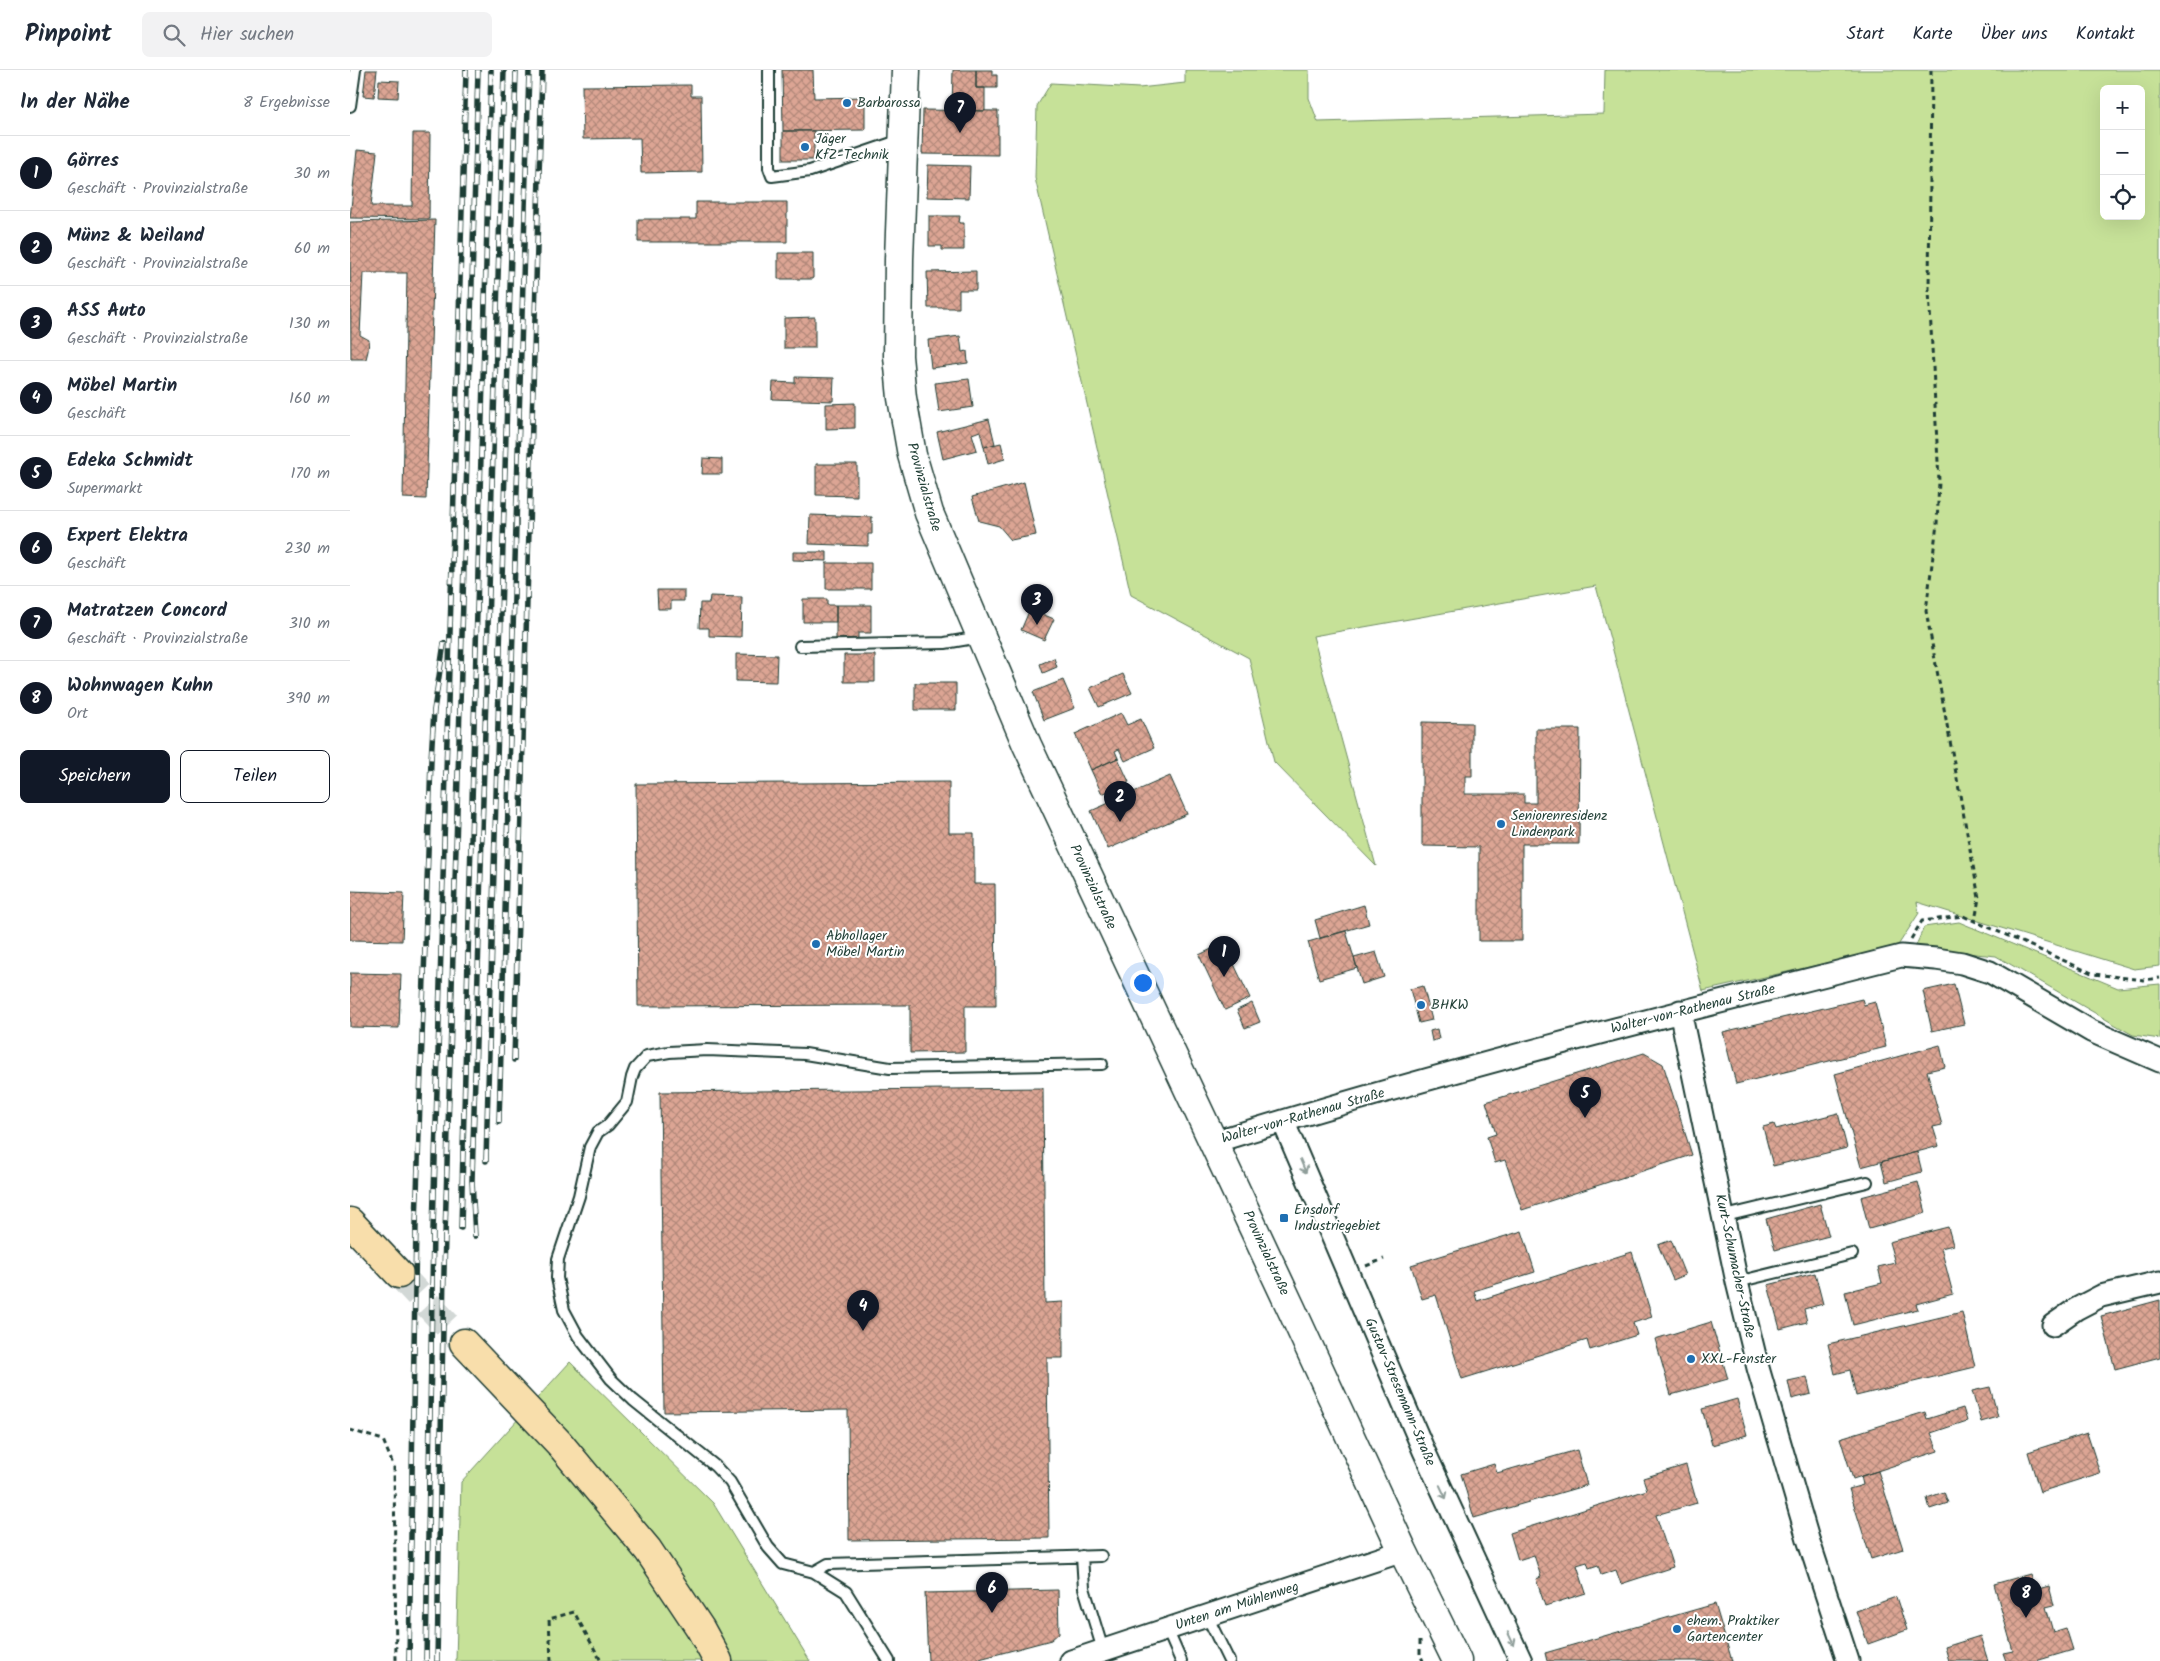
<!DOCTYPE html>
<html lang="de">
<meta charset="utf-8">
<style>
body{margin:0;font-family:Kalam,sans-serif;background:#f2f2f3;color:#1f2937}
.controls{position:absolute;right:15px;top:15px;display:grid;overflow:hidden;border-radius:8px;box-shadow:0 5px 20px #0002}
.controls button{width:45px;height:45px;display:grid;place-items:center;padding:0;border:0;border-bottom:1px solid #e0e1e3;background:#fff;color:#1f2937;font:25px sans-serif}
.you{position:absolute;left:792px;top:912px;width:18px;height:18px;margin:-12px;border:4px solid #fff;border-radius:50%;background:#1a73e8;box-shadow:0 0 0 8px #1a73e833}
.badge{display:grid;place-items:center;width:32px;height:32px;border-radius:50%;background:#111827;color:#fff;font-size:16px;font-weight:700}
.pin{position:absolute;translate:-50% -41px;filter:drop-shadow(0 1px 2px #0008)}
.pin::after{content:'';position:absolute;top:26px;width:18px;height:15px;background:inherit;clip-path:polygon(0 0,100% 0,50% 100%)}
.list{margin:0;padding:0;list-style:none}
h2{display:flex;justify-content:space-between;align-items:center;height:65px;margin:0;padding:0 20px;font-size:21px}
h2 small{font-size:16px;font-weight:400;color:#747a83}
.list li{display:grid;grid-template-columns:32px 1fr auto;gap:15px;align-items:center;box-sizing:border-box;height:75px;padding:0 20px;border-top:1px solid #e0e1e3}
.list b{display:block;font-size:19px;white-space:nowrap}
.list p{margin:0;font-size:16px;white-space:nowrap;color:#747a83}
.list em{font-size:16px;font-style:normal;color:#747a83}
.actions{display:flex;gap:10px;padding:15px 20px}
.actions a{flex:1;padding:11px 0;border:1px solid #111827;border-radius:8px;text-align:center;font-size:18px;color:#111827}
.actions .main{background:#111827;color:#fff}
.icon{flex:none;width:28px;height:28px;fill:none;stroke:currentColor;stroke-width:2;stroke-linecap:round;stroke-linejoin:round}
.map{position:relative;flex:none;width:1810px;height:1591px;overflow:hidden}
header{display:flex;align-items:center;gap:30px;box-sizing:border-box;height:70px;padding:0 25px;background:#fff;border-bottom:1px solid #e0e1e3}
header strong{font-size:24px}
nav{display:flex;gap:28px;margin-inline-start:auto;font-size:18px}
.search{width:350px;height:45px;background:#f2f2f3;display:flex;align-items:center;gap:12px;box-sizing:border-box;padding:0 18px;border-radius:8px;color:#747a83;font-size:19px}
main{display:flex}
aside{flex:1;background:#fff}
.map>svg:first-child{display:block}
</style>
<header>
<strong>Pinpoint</strong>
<div class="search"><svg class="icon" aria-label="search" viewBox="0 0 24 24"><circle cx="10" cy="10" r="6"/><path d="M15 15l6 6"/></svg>Hier suchen</div>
<nav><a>Start</a><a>Karte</a><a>Über uns</a><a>Kontakt</a></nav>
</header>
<main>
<aside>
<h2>In der Nähe<small>8 Ergebnisse</small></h2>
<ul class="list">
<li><span class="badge">1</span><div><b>Görres</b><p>Geschäft · Provinzialstraße</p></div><em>30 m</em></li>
<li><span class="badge">2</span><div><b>Münz &amp; Weiland</b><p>Geschäft · Provinzialstraße</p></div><em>60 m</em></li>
<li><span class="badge">3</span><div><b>ASS Auto</b><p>Geschäft · Provinzialstraße</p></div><em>130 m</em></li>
<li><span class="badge">4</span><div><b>Möbel Martin</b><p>Geschäft</p></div><em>160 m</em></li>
<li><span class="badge">5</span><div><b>Edeka Schmidt</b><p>Supermarkt</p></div><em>170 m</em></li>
<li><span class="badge">6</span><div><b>Expert Elektra</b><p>Geschäft</p></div><em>230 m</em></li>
<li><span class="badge">7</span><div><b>Matratzen Concord</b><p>Geschäft · Provinzialstraße</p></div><em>310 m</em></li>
<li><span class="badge">8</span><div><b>Wohnwagen Kuhn</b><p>Ort</p></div><em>390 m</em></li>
</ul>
<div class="actions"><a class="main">Speichern</a><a>Teilen</a></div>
</aside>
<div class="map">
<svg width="1810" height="1591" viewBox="0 0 1810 1591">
<defs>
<pattern id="building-cross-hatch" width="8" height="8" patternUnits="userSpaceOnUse" patternTransform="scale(1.25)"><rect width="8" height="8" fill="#dca594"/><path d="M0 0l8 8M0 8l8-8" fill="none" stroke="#b2887a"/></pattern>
</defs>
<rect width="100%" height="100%" fill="#fff"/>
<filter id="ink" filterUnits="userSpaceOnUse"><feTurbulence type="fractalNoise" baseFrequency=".02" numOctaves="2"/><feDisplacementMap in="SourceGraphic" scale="10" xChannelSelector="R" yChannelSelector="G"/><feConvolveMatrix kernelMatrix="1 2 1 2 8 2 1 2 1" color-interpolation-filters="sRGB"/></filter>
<g filter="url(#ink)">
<path fill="#c6e198" stroke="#728f66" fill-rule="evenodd" d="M835,0H959V28L968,52L1254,44L1255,0H1810V896L1784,899L1567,832L1569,843L1547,877L1353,921L1246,516L963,566L1026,796L924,692L899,588L781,525L685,108L687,36L701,13L789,18L835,13ZM1754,19H1791V146H1754Z
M1609,852L1768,918L1810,914V969L1783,965L1646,886L1565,878L1574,857Z
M220,1292L363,1433L460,1591H106L111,1412Z"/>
<path fill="url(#building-cross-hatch)" stroke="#1f3d34" d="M16,0H27L24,27L13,26Z
M432,0H463L464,28L515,27V60L433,61Z
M603,0H626V18H635V41L602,40Z
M626,0H642V5H647V18H626Z
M29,10L49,11L48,28L28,27Z
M341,15V26H351L352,102L291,103L290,68L233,69L232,16Z
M573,40L648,41V85L572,84Z
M433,61H464V90H433Z
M63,63H80L79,149L0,148L7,80L27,82L21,136H62Z
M578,95L620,96L619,128L577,127Z
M346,132H437V172H288V149H346Z
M579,146H610L609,153H614V180H592V176H579Z
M85,150L76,429L53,428L57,203H13L10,265L19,270L18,281L16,289H1L0,152Z
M428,183H463V209H428Z
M626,201V220H609V238H578L577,202Z
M465,247V278H434V248Z
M610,266L612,282L617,281L618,293L581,298L578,270Z
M445,307L484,308L483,331L422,329L423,312L445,313Z
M619,309L623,337L589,342L585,313Z
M505,333V358L476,359V334Z
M639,349L645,374L634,377L630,361L622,364L627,380L593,389L587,362Z
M651,373L655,389L638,394L634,377Z
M353,388L372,389V404H352Z
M466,394H507V426L466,425Z
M674,412L686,465L661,470L649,456L629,451L622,427Z
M460,445L522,447V464H518V476L459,474Z
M443,482H477V491L443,490Z
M476,493H521V519H476Z
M307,520H334V531H321V539H308Z
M360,526L392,527L391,567L359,566V558H349L350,533H359Z
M453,529H477V535H486V552H453Z
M486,535H521V563H508V569H486Z
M680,539L704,549L694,570L671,560Z
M386,584L427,585L426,612L386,611Z
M494,585H525V612H494Z
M704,588L707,597L693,603L690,594Z
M773,604L782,623L749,637L740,618Z
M713,610L725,638L694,650L683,622Z
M565,613H606V640H565Z
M771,643L777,655L791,649L804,678L775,691L769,679L765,681L768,688L741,700L725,664Z
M1072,652L1122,653V706H1115V724H1174V733H1186V659H1230L1229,774H1172V871H1129V777L1072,776Z
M768,688L779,712L752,724L741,700Z
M820,706L837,744L758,779L741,741Z
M599,712V763H624V814H645L646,936H615V982L560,983V935L288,936L286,714Z
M0,821L54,823L52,871L0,870Z
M1014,835L1019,854L970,868L965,850Z
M996,861L1007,898L969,909L958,872Z
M874,873L900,928L875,940L849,885Z
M1026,882L1034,907L1012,914L1004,888Z
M0,903L51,904L49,958L0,957Z
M1604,914L1614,954L1582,961L1573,921Z
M1073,916L1082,950L1069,953L1060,919Z
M1512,929L1514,935L1525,932L1536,977L1386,1014L1373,962Z
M902,933L910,952L895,958L887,940Z
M1087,959L1089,969L1082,971L1080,961Z
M1590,975L1595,997L1577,1001L1592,1055L1583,1057L1589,1076L1511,1097L1485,1004Z
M1294,983L1313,994L1342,1085L1172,1140L1155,1090L1145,1093L1137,1067L1146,1064L1136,1032Z
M693,1018L695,1233L713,1232V1288H697L699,1468L499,1470L498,1340L314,1342L310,1022Z
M1488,1043L1497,1078L1423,1096L1413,1057L1424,1054L1426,1059Z
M1567,1082L1572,1102L1536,1112L1531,1092Z
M1568,1112L1576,1143L1519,1159L1511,1127Z
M1470,1134L1479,1166L1425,1180L1416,1149Z
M1598,1157L1603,1175L1591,1178L1603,1224L1566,1234L1568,1239L1503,1255L1495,1222L1532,1213L1528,1197L1545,1193L1539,1172Z
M1172,1161L1185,1202L1124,1221L1127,1231L1282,1182L1302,1247L1283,1253L1287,1265L1240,1280L1237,1270L1112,1309L1086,1225L1072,1229L1061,1195Z
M1321,1170L1335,1205L1323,1210L1308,1175Z
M1465,1203L1473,1234L1454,1239L1457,1252L1430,1259L1418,1215Z
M1810,1230V1287L1765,1299L1751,1246Z
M1612,1242L1625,1297L1506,1326L1500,1300L1485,1304L1478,1274Z
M1361,1252L1378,1309L1321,1325L1305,1269Z
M1457,1307L1461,1324L1442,1329L1438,1311Z
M1640,1317L1648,1347L1631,1352L1622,1321Z
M1387,1329L1397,1365L1362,1375L1352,1339Z
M1613,1338L1617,1351L1581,1363L1588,1381L1503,1409L1490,1368L1575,1342L1577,1349Z
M1737,1363L1750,1403L1690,1422L1678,1382Z
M1227,1380L1237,1415L1124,1448L1111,1404L1144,1394L1147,1403Z
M1336,1395L1347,1433L1306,1445L1323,1497L1271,1514L1266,1500L1251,1505L1248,1495L1239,1498L1237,1492L1227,1495L1236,1523L1195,1536L1186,1509L1191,1507L1184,1485L1168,1490L1160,1463L1297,1420L1293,1408Z
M1528,1401L1553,1479L1521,1489L1499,1419L1513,1415L1511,1406Z
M1594,1422L1598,1433L1580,1439L1577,1428Z
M1680,1504L1685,1520L1699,1516L1704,1535L1696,1537L1703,1562L1716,1558L1723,1580L1686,1591H1656L1653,1583L1663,1581L1644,1514Z
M708,1520L709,1563L701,1570L622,1591H578L575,1523Z
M1546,1527L1557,1560L1518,1574L1506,1541Z
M1365,1534L1382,1591H1197L1195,1583Z
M1630,1566L1638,1591H1599L1595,1577Z"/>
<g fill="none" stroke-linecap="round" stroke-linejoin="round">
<path stroke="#d2d8d6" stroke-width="28" stroke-dasharray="28 14" stroke-linecap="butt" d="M49,1204L114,1273"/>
<g stroke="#1f3d34" stroke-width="14">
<path id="lane" d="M419,0V98L422,106L460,101L551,70
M0,36L5,0
M450,576L595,573L630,567
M1375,1146L1517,1112
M1387,1212L1502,1184
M732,1486L734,1518L753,1580
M464,1502L478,1494L751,1486
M857,1546L879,1591
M817,1559L831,1591
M539,1591L496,1522L464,1502L433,1494L418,1477L380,1412L365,1396L283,1330L261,1309L228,1266L214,1240L207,1208L208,1189L229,1126L240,1077L248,1062L258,1055L277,1032L282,1007L285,999L297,986L319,982L357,980L455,984L540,998L752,994"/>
</g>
<g stroke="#1f3d34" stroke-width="25">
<path id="street" d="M1330,941L1387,1212L1408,1298L1458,1469L1498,1591
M933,1051L1074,1381L1171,1591
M864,1072C1090,1002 1321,944 1551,886L1586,889L1612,893L1640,902L1741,961L1810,991
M1703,1255L1726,1239L1751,1226L1810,1212
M721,1591L1053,1481"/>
</g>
<g stroke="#1f3d34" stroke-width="31">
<path id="secondary" d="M556,0L549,189L548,286L552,328L562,385L579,443L677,675L941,1238L1053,1481L1107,1591"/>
</g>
<g stroke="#1f3d34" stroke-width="31">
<path id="highway" d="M0,1152L49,1204
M114,1273L209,1373L298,1480L350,1558L368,1591"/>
</g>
<path stroke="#1f3d34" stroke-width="3" stroke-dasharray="5 4" stroke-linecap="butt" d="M1581,0L1579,220L1589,411L1587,454L1576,541L1629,828L1625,851
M1561,869L1572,851L1613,846L1744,904L1794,910L1810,908
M1016,1196L1034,1189
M0,1360L33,1370L44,1397L46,1591
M1070,1570V1584L1073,1591
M201,1591L199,1549L224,1542L251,1591"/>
<use href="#lane" stroke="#fff" stroke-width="10"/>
<use href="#street" stroke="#fff" stroke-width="21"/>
<use href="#secondary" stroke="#fff" stroke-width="28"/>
<use href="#highway" stroke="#f8deab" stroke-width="28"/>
<g stroke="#1f3d34" stroke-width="5.5">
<path id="rail" d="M164,990L192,0
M149,1052L179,0
M136,1091L166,0
M111,1158L141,0
M125,1166L122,1111L154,0
M59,1591L66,1155L81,690L84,640L94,573
M76,1591L83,1160L116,0
M87,1591L94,1201L128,0"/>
</g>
<use href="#rail" stroke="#fff" stroke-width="4" stroke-dasharray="11" stroke-linecap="butt"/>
</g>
<defs><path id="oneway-shaft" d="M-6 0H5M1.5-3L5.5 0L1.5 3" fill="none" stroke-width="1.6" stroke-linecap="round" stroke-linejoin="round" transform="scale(1.25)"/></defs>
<g stroke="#8f9e9a">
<use href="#oneway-shaft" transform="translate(953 1096) rotate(67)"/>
<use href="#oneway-shaft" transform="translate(1093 1422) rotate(65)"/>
<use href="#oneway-shaft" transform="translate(1161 1569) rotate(65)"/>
</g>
</g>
<g fill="#1f6fb2" stroke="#fff" stroke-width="2">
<circle cx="497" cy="33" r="5"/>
<circle cx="455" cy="77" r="5"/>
<circle cx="1151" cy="754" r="5"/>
<circle cx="466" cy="874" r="5"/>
<circle cx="1071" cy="935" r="5"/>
<rect x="929" y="1143" width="10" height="10" rx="2.5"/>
<circle cx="1341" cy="1289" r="5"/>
<circle cx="1327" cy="1559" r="5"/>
</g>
<g text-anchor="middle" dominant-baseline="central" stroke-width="4" stroke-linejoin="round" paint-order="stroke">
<g font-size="14" fill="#1f3d34" stroke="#fff" text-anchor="start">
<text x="507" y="33">Barbarossa</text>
<text x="465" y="69">Jäger<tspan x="465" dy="16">KfZ-Technik</tspan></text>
<text x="1161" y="746">Seniorenresidenz<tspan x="1161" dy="16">Lindenpark</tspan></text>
<text x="476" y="866">Abhollager<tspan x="476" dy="16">Möbel Martin</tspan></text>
<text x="1081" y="935">BHKW</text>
<text x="944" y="1140">Ensdorf<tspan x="944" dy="16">Industriegebiet</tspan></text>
<text x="1351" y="1289">XXL-Fenster</text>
<text x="1337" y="1551">ehem. Praktiker<tspan x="1337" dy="16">Gartencenter</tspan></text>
</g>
<g font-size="14" fill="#1f3d34" stroke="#fff">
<text transform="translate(574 417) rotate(74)">Provinzialstraße</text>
<text transform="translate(743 817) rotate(65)">Provinzialstraße</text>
<text transform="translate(1343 939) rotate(-14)">Walter-von-Rathenau Straße</text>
<text transform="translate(953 1046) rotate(-16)">Walter-von-Rathenau Straße</text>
<text transform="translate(916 1183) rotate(65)">Provinzialstraße</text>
<text transform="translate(1385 1196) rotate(78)">Kurt-Schumacher-Straße</text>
<text transform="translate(1050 1322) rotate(67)">Gustav-Stresemann-Straße</text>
<text transform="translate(887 1536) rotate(-18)">Unten am Mühlenweg</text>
</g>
</g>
</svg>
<div class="controls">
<button>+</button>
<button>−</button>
<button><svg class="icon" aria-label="locate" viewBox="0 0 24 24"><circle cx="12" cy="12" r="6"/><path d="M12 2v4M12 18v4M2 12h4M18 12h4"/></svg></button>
</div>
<div class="you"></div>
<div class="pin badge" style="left:874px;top:907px">1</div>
<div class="pin badge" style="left:770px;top:752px">2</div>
<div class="pin badge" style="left:687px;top:555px">3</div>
<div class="pin badge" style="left:513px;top:1261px">4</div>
<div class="pin badge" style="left:1235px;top:1048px">5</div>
<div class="pin badge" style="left:642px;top:1543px">6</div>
<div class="pin badge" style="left:610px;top:63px">7</div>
<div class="pin badge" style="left:1676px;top:1548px">8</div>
</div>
</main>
